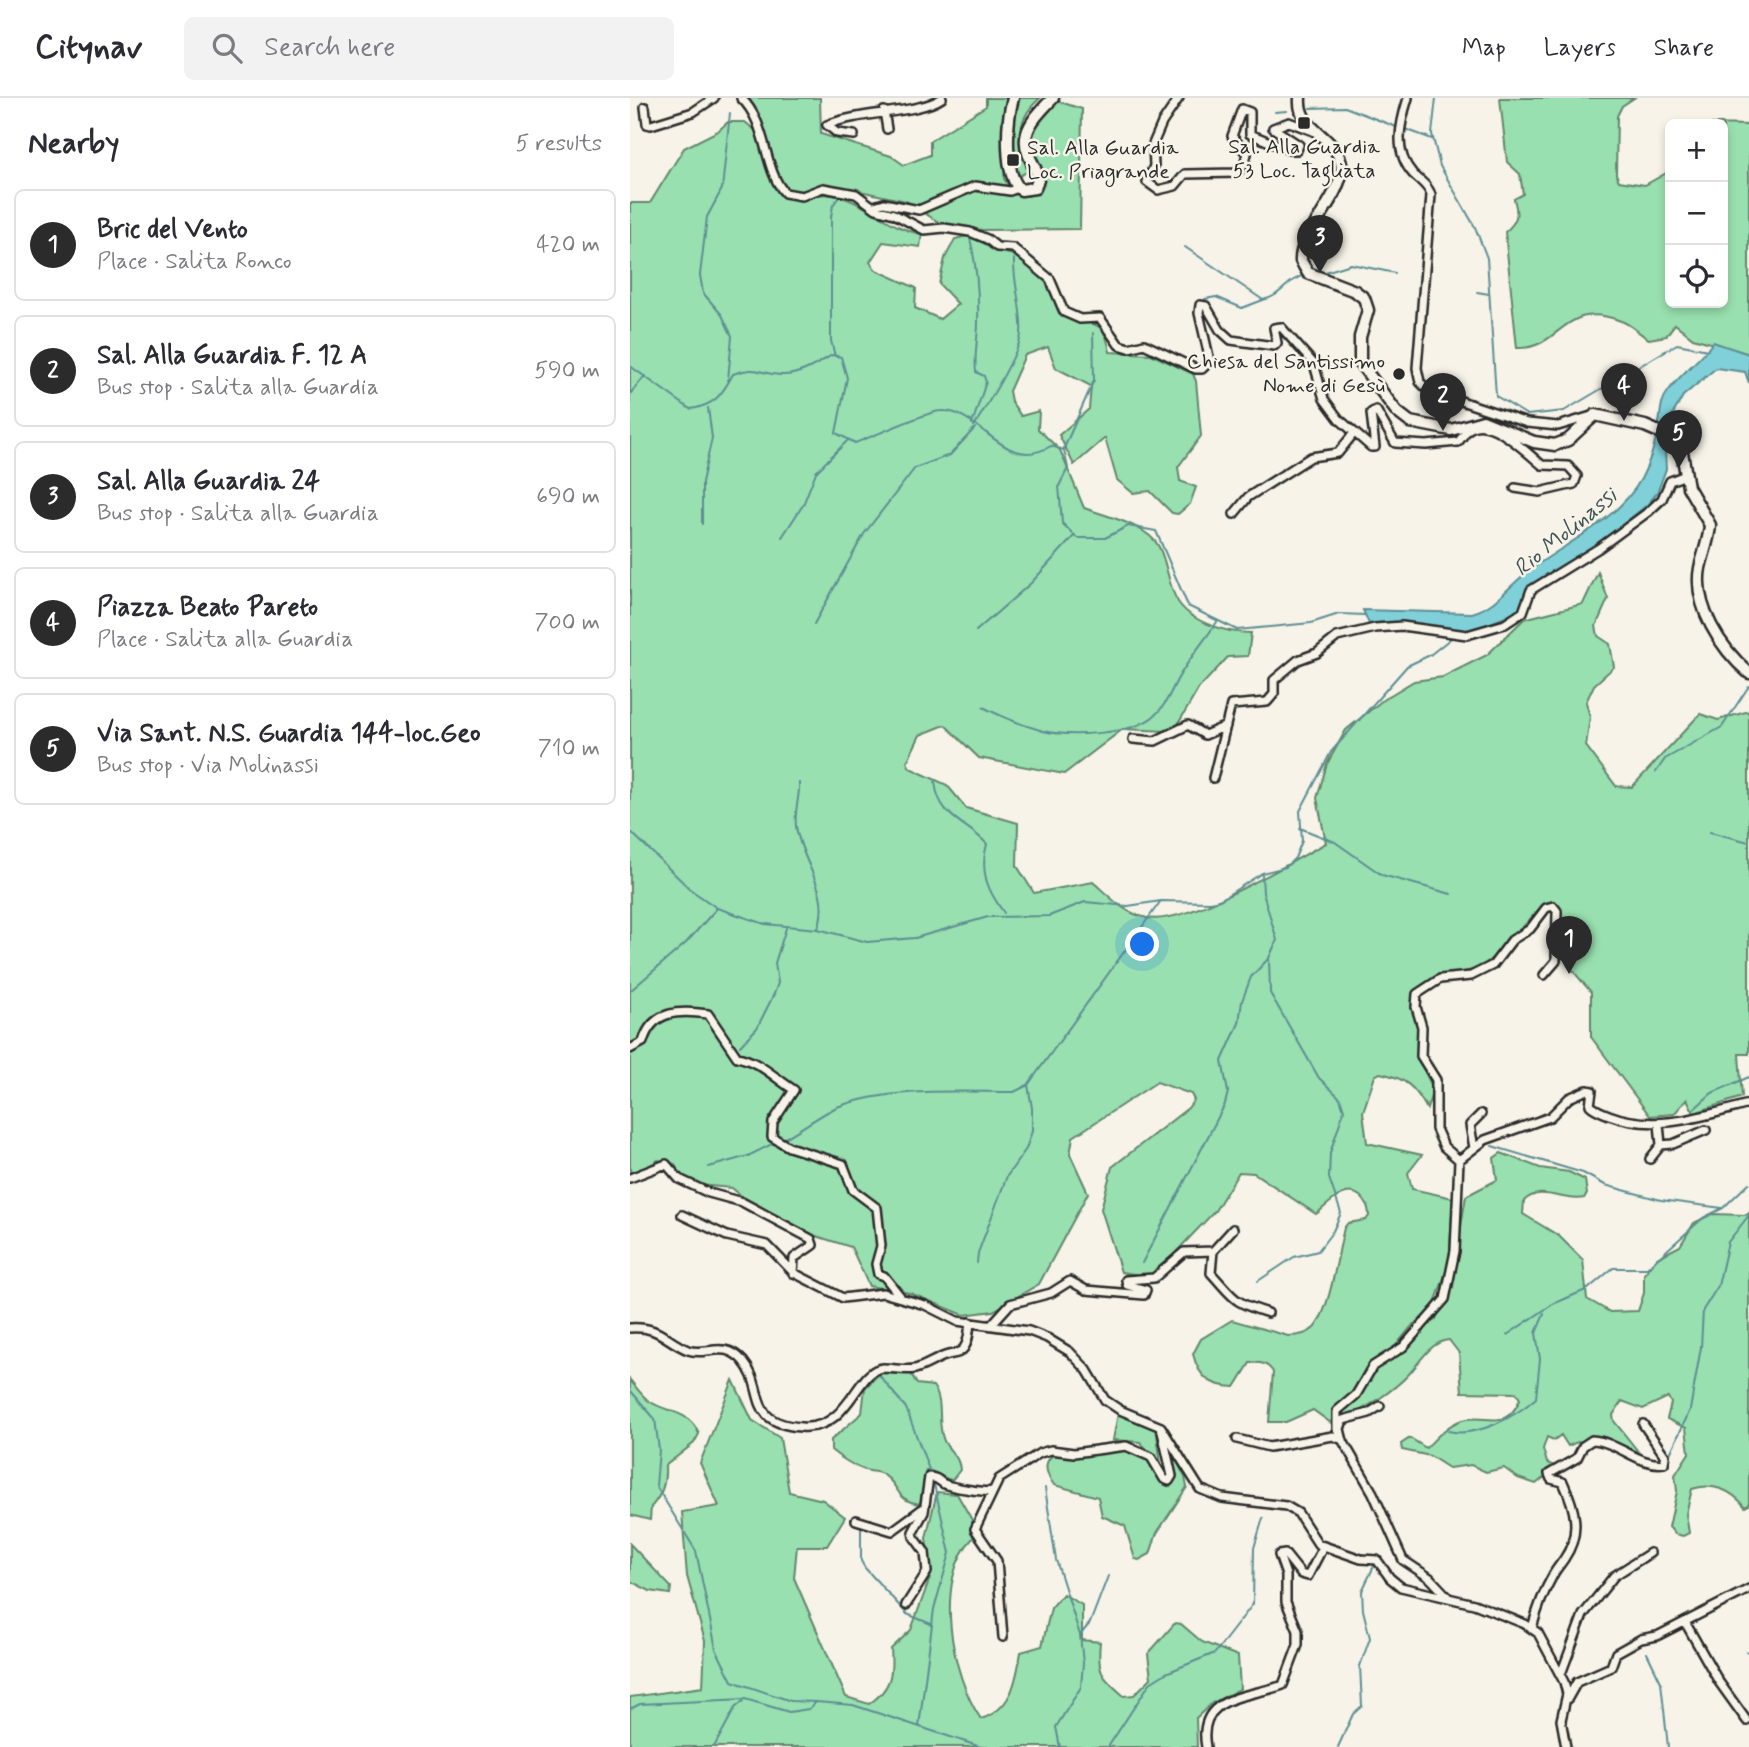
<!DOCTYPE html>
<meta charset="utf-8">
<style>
body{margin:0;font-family:Mynerve,sans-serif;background:#f2f2f3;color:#2b2b33}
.controls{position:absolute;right:21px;top:21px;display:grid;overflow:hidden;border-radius:10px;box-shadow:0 4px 10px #0003}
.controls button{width:63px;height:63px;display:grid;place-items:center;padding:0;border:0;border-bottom:2px solid #e1e1e2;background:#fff;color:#2b2b33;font:35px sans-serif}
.you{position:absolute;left:513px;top:847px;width:24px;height:24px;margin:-18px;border:5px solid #fff;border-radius:50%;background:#1a73e8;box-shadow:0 0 0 10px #1a73e833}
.badge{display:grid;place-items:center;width:46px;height:46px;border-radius:50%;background:#2b2b2b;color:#fff;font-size:23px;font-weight:700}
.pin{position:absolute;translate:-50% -58px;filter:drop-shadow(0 2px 4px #0008)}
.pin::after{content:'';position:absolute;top:37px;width:24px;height:21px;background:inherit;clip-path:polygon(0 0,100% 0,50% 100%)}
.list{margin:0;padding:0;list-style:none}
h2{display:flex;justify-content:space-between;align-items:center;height:91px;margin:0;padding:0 28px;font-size:30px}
h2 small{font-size:23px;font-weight:400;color:#7c7c81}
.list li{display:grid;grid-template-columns:46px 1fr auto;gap:21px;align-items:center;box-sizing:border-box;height:112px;margin:0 14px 14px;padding:0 14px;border:2px solid #e1e1e2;border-radius:10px}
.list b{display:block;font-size:26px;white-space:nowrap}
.list p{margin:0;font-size:23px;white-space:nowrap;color:#7c7c81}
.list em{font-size:23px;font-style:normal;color:#7c7c81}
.icon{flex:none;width:38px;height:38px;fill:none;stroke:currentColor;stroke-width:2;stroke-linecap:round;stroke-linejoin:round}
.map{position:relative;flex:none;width:1119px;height:1649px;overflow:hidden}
header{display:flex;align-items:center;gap:42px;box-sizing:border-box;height:98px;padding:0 35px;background:#fff;border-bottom:2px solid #e1e1e2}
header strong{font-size:33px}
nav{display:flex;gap:38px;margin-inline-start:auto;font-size:24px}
.search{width:490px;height:63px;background:#f2f2f3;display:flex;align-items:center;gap:18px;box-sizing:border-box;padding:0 24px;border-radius:10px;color:#7c7c81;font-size:26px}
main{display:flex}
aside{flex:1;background:#fff}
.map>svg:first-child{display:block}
</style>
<header>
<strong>Citynav</strong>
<div class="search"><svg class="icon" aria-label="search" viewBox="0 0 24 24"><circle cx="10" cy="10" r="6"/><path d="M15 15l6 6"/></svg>Search here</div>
<nav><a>Map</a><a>Layers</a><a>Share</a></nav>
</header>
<main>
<aside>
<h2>Nearby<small>5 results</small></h2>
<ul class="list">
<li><span class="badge">1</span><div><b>Bric del Vento</b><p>Place · Salita Ronco</p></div><em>420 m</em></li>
<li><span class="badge">2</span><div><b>Sal. Alla Guardia F. 12 A</b><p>Bus stop · Salita alla Guardia</p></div><em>590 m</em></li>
<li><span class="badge">3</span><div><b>Sal. Alla Guardia 24</b><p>Bus stop · Salita alla Guardia</p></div><em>690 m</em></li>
<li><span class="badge">4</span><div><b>Piazza Beato Pareto</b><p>Place · Salita alla Guardia</p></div><em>700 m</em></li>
<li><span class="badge">5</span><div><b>Via Sant. N.S. Guardia 144-loc.Geo</b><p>Bus stop · Via Molinassi</p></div><em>710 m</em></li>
</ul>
</aside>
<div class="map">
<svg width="1119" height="1649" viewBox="0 0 1119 1649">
<rect width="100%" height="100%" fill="#f7f3e8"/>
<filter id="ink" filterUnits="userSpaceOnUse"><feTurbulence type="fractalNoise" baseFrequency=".0143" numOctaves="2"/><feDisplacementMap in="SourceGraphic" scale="14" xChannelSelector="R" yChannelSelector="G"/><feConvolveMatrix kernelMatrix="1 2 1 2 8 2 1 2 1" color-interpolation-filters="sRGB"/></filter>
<g filter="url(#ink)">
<path fill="#98e0af" stroke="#62866d" stroke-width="2" d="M118,0H190L191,36L261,58L274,67L300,57V43L356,8V0H378C370,28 377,53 374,81L385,96L398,98L412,88C412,44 377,47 427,3L452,11L450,131L352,132L313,127L276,103L225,92L186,89L163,96L152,87Z
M386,0H410C381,26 393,42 397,74L387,79L383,74L381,22Z
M870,0H1004L992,8L987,18L986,76L989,83L1015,87L1040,73V205H1093V26H1081L1119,27V256L1063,240L1045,226L1036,238L1019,241C1009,236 1001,226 991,223C933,200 931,252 887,250L875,134C887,124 889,117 884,101L893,96L890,76L877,64Z
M98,24H115L131,37L155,97C176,106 183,93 202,97C235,102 259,131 292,136L290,149L253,144L240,164L246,172L286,190L285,210L310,221L328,206L309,186L315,160L325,141L337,138L354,144L364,152L387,158L418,185L433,216C460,229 474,218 480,254L521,256L563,276L566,283L571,338L548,369L550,383L566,389L560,406L548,416L542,415L520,393L503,395L487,382L475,340L444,367L429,337L459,311L461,288L426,270L418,249L395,257L379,293L381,303L391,318L409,313L408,331L430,352L454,410C476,418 518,427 529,449C536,463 538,482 544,496C554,523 595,535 621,535L618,558L598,559L569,590L548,626L537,633L493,631L434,676L349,660L315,627L290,637L277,664L280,670L317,687L336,710L388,725L387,768L404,795L463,784C480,799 494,815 517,820C557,828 659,765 696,745L687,700L697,666L716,632L754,601L784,583L813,579L857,557L894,521L953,506L968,474L978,501L966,528L968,538L980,546L984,569L964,587L956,604L960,619L956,648L986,688L1002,689L1070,616L1088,622L1119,613V956H1109L1112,999L1064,1015L1057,1001L1044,1016L1020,1018L961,939V894L938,867L928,809L922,804L915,805C898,822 871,856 853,867C829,882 798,870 782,900L789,931L788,959L803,991L797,1011C785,989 776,980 750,975L745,978L733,1014L737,1045L792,1057L778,1075L782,1091L823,1100L819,1165L803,1211L781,1229L764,1250L736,1269L722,1295L704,1313L701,1325L683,1312L656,1324H639L643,1274C637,1265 631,1264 620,1265L605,1289C580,1288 569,1280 563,1256L571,1241L602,1222L658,1238C666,1238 677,1237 684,1230C700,1213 708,1154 714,1130L718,1125L736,1122L739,1118C739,1110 736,1103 730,1098C715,1086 698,1107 686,1116L624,1075L609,1074L585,1113L526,1175L516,1178L491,1174L471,1111L482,1069L558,1010L564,1002L561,996L527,984L443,1039L440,1056L458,1095L409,1186L363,1213L334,1217L280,1195L239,1188L221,1149L183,1137L123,1108L102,1090L68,1087L49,1078L45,1066L28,1062L13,1072L0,1075V105H20L54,50L88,33Z
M871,1055L910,1070L939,1074L955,1082L957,1096L954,1100C934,1105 911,1086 894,1103L893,1116L929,1138L953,1162L957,1201L980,1214L1008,1213L1014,1195V1176L1027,1160L1050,1148L1064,1125L1082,1116L1115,1117L1119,1115V1407L1115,1409C1102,1392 1082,1384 1062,1391L1056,1416L1059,1435L1053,1438L1045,1436L1039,1429L1047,1393L1045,1377L1059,1355L1056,1330L1037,1321L1041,1305L1038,1299L1013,1311L992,1303L983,1317L984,1323L1011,1357C983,1341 969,1334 938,1348L931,1337L924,1342L917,1339L913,1351L917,1365L927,1369L906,1386L888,1380L874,1370L856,1374L841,1367L819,1370L800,1358L772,1352L771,1346L780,1340L796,1350C806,1340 817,1327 832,1322C857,1315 876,1335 890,1301L886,1295L832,1294L829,1255L819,1242C801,1243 790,1264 779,1276C766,1290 734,1314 715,1318L713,1313L728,1299L747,1269L806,1221L823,1177L836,1098L867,1082L864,1060Z
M250,1275L281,1276L287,1286L303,1288C315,1305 306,1325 314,1343C320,1355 329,1357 330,1372L322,1382C312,1381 307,1373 296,1372L290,1406C264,1403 270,1385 252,1376C247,1373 241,1374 235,1372C225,1369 209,1359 201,1352V1342L232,1315L235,1290Z
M0,1282C6,1289 12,1298 19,1303C36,1315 60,1312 69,1336L64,1345L35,1368C36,1385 32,1397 21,1409L20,1422L0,1417Z
M103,1282L122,1322L150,1340L159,1394L193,1402L215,1419L197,1448H167L164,1480L216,1599L239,1606C261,1591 263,1577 261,1551L281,1532L301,1477L296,1440L307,1394L327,1396L342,1422L343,1440C303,1480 321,1578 351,1621C382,1611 386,1583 391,1554L412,1548L421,1510L433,1496L452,1507V1542L470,1544C467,1575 471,1578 494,1598L504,1597L521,1580L518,1556L545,1525L551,1526L572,1544L608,1558L610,1591L582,1605L566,1620L567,1649H0V1599L73,1589L75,1543L57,1478L52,1414L89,1408L70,1365Z
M488,1315L526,1329L531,1366L510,1344L483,1342Z
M536,1342L555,1379L557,1389L527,1435L520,1456L509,1462L505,1461L495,1428L472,1418L468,1399L424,1387C416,1376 412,1365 423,1357L450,1359L499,1351L520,1361L531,1384L538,1386L543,1383Z
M0,1446L41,1489L40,1496L20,1493L0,1483Z"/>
<path fill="#7fd0d8" stroke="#5d8e93" stroke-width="2" d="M1083,244L1119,256V285L1115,274L1086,270L1053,298L1034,332L1036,371L1027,395L1017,407L966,448L899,490L890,513L841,533L767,524L739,526L733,512L842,515C866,508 877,490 896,475C933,446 988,423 1011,381C1020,364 1026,344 1029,325C1031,315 1030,304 1037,295C1049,276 1070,263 1083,244Z"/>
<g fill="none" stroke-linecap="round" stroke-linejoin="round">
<path stroke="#5d8e93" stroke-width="2" d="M806,0L802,36L810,68L845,129L857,160L866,298L897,317L934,313L1047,246L1078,252
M680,10L715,9L769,30
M645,14L657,13
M775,31L802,41
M339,136C346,164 349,196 348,224C348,241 344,257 346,274L354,278L356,284L342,326
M555,149L633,202C651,199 658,180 676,177
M692,175L721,166L765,175
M847,194L859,196
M575,201L586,199L612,210L633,202
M205,258L201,243V119L203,107L211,96
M0,268L60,311C84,308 92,297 103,276C130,267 128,276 151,277C169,278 187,266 202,257L211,259L217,280L206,335L225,345C242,339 298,313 311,313C351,311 373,376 421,348L434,352L438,370L429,388L432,425L447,440H475L498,428L526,433L558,508L607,532L681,525L709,516L735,517
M98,282L102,238L92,217L73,195L70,177L77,119L92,91L100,15
M0,296L15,278
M344,328C355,310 390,255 391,236C393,211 383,187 384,161
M434,350L464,282L463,235
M72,426V384L82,340L78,310
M152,439L173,407L186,374L217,343
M184,526L234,436L285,370L320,357L345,330
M346,533L401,485L445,437
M353,609C372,619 392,627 413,633C440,639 502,637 524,618C535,609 540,595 547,582C558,562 574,543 587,524
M1026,674L1035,661L1092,629L1119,588
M305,684C309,721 336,723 357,746C349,774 358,793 374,815
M169,685C170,699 164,713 166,728C171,765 202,793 188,830
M670,730L705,744L752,777L821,796
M0,733L61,792L87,810L135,826L188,831L237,844L285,840L358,819L419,818L455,804L498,808L531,803L580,804L590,802L632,775L656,769L665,760L672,743L670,713L701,654L777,568L800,557L825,537
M1080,734L1119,744
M0,893L56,845L87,810
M110,948L127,930L144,896L148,885L145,865L156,830
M1064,1011L1082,995L1119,979
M151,1042C169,1033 191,1016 207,1009C262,989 327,994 384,994L398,987L530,804
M862,1048L953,1075L975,1087L997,1093L1031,1102L1092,1110
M79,1069L118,1058L146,1044
M347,1165L348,1155L377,1078L396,1051L402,1033V1010L398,987
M512,1165L595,1006L598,994L592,963L609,925L612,903L621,879L639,860L647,842L633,795L632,777
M628,1183L664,1159L688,1153L703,1133L711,1115L699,1080L700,1055L714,1012L710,1000L689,980L640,895L639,861
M877,1237L923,1206L958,1191L983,1170H1017L1073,1120L1093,1110L1119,1085
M249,1277L276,1310L301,1377
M0,1292L25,1321L29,1352L26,1388L66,1453L86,1551L102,1583L161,1603L186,1604
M818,1333C847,1340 885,1319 906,1300L910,1261L906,1235L914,1216
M1039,1358L1060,1312L1071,1249L1073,1212L1088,1188L1098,1144L1119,1117
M415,1390L426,1462L450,1537L453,1565L451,1589L426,1629L430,1649
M231,1425V1463L235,1470L277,1516L301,1526
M451,1536L460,1525L478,1478
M1116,1553L1119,1555
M1017,1555L1031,1584L1038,1649
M0,1611L10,1606L115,1601L159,1614L179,1611L186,1604L223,1607L351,1649
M289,1629L304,1511L320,1455L303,1382
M84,1649L105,1610L113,1603
M478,1649L520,1585L536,1575L585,1555L623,1506L624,1450L633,1420
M708,1649L723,1616L732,1608L730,1568L740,1540L733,1512L732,1493L745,1466"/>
<g stroke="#2b2b2b" stroke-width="12">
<path id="minor" d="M111,0C138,25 133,72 155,95L172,98L193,90L226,96L246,111L264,116L294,132L314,130L340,134L357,141L367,149L383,150L420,181L434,214L450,221L470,220L489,247L499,250L514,246L566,271H572L580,263L569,215L570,207L576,208L590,232L601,242L644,248L647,245L644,230L651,229L684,266L694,301L709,321L741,349H745L741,315L746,312L765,345L796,347L828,344C832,340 835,334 839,331C859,315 899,357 912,367L938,368L947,378L944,386L910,394L885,390
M549,0L532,25L523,46L524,68L517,84L528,92L545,88L555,76L607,75L614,67L617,56L602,38L612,11L620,14V36L659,52H667L669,47L643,30L659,24L683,33
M778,0C770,26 763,53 783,76C790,83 798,87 801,97L787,270L790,284L798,292L897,325L928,328L965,317
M15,9L17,26L21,27L63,14L84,0
M254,13L257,31
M224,37L207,35L197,27C230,13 289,16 312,0
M244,108L254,105L289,112L345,88L380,93L388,90
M604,416L618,399L681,359L708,355L724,335
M503,641L525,643L558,627L575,637L596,628
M583,680L601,607L637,604L644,596V582L668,562L687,555L707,539L745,530L772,528L837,537L875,526L893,514L901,492L969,450L1018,414L1032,401L1040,383L1053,378
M0,951L13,944C22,912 49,912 78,916L107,959C129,963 145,980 164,992L143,1024L142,1039L159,1049L213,1066L223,1092L247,1110L251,1148L246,1166L248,1176L254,1178L270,1198
M1031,1047L1043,1046L1076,1032
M844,1050L840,1027L851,1016
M1020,1061L1031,1047L1029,1026
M829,1062L814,1049L806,1031V982L791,958L792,929L786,909L787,896L810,881L841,878L863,867L882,842L900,831L916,810L923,808L927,813L926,863L914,877
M0,1080L36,1066L49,1081L79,1095L112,1104L181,1141L183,1147L164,1160L163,1175
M52,1117L97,1138L137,1147L164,1175L213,1200L253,1195L295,1207L327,1223L399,1233L417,1240L440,1254L457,1272L475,1302L490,1312L531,1329L570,1391L592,1400L656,1408L668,1415L688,1446L731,1461L747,1462L760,1480L771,1489L844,1506L895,1526L908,1535L934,1584L937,1596L931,1622L936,1649
M583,1153L603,1131
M362,1226L380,1206L421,1195L440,1183L456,1192L514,1197L516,1192L497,1187L496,1182L524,1180L554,1154L583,1153L581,1175C605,1201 602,1204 638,1215
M0,1230C30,1228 34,1242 58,1252C76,1259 93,1241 113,1263C137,1291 115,1325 171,1329C220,1333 226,1271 253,1270C264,1270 275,1273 285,1271C296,1268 305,1261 315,1258C322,1255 329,1257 334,1250C339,1243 339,1233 340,1224
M750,1308L739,1315L713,1322L710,1331L713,1343L743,1395L773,1462L800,1480L817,1498
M607,1341L639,1349L703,1338L713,1342
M713,1343L707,1331V1313L726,1297L743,1268L773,1249L815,1201L825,1153L829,1062L855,1042L920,1019L939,1000L957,992L962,993L960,1007C965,1012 972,1014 979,1017C1026,1035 1073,1018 1119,1006
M226,1422L262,1433L292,1411
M276,1507L297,1474L295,1454L284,1439L283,1434L294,1414L299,1379C306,1379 308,1382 314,1386C320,1389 355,1395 363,1393
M1055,1524L1089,1584L1117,1623
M902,1530C907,1512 913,1495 922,1479C925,1472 930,1467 934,1461C952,1435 945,1410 933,1384L921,1381L919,1376L947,1360L953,1348L962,1342C987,1343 1010,1369 1034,1365L1035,1358L1013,1326
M373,1539L367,1463L345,1431L369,1381L410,1355L421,1352L444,1355L496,1348L521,1359L534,1381L539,1383L542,1378L531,1329
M931,1576L953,1517L984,1478L1020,1455
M938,1600L947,1584L981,1569L986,1555L1011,1541L1027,1538L1119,1491
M576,1649C566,1596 619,1600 653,1587L668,1547V1533L656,1504V1477L649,1457L655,1456L671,1476L678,1478L693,1449"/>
</g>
<g stroke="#2b2b2b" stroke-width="15">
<path id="secondary" d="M383,0C377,21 373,77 391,92L405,90L408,82C408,71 401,65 398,55C389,32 409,15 423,0
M670,0C667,32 705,37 711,65C717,94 669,136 671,163L678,175L725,193L734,200L738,212L730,239V265L767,314L780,324L821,332L853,323L904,344L925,347L938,342L965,317L1015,328L1045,341L1051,348L1058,389L1080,427C1079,442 1073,456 1070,470C1063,508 1091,551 1119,575"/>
</g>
<use href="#minor" stroke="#f7f3e8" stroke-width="7"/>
<use href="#secondary" stroke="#f7f3e8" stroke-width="10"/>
</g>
</g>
<g fill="#2b2b2b" stroke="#f7f3e8" stroke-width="2.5">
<rect x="667" y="18" width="14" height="14" rx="3.5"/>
<rect x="376" y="55" width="14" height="14" rx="3.5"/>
<circle cx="769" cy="276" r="7"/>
</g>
<g text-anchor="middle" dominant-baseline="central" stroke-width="5" stroke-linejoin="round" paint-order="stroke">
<g font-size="21" fill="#2b2b2b" stroke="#f7f3e8">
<text x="674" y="49">Sal. Alla Guardia<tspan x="674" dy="24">53 Loc. Tagliata</tspan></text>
<text x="397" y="50" text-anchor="start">Sal. Alla Guardia<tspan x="397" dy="24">Loc. Priagrande</tspan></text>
<text x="755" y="264" text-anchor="end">Chiesa del Santissimo<tspan x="755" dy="24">Nome di Gesù</tspan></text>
</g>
<g font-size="23" font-style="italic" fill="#405456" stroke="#f7f3e8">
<text transform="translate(936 435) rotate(-39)">Rio Molinassi</text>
</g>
</g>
</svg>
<div class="controls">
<button>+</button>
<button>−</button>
<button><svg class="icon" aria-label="locate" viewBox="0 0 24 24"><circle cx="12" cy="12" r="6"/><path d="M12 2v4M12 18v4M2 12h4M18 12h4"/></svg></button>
</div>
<div class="you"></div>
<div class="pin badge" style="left:939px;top:876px">1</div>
<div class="pin badge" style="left:813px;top:333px">2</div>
<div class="pin badge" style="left:690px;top:175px">3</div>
<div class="pin badge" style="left:994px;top:323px">4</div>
<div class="pin badge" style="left:1049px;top:370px">5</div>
</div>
</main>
